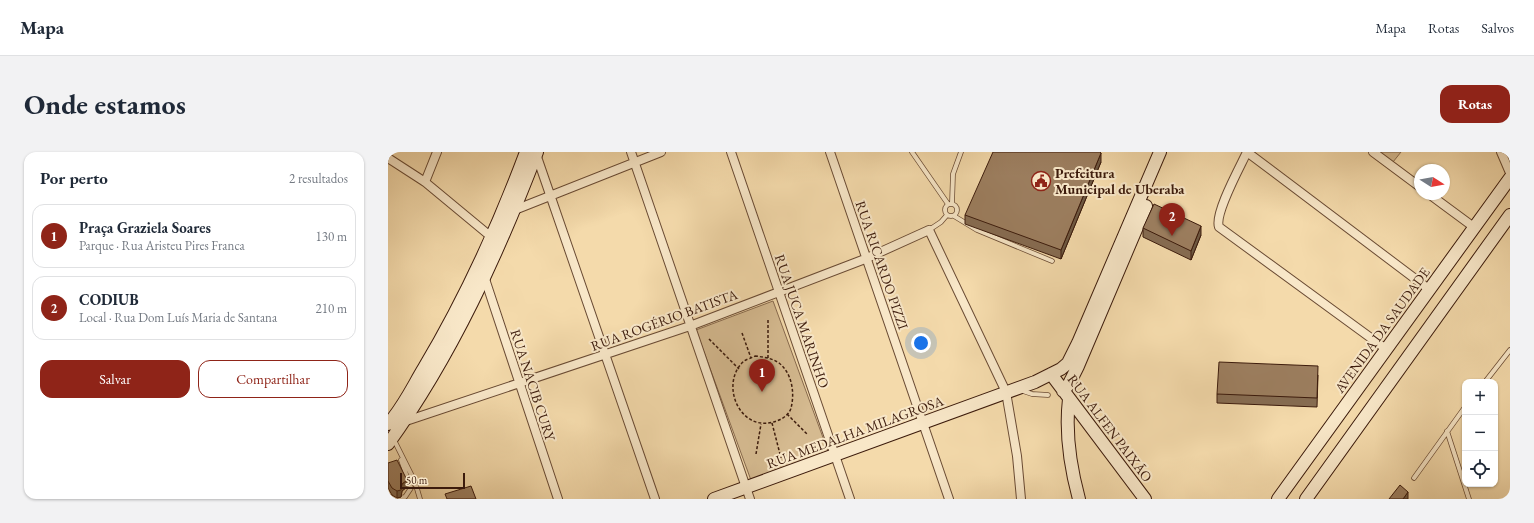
<!DOCTYPE html>
<html lang="pt">
<meta charset="utf-8">
<style>
body{margin:0;font-family:"EB Garamond",serif;background:#f2f2f3;color:#1f2937}
.controls{position:absolute;right:12px;bottom:12px;display:grid;overflow:hidden;border-radius:8px;box-shadow:0 1px 3px #0004}
.controls button{width:36px;height:36px;display:grid;place-items:center;padding:0;border:0;border-bottom:1px solid #e0e1e3;background:#fff;color:#1f2937;font:20px sans-serif}
.compass{position:absolute;left:1026px;top:12px;width:36px;height:36px;border-radius:50%;background:#fff;box-shadow:0 1px 3px #0004;rotate:101deg}
.scale{position:absolute;left:12px;bottom:10px;width:65px;box-sizing:border-box;padding-left:4px;border:2px solid #3c1b0c;border-top:0;font-size:11px;line-height:14px;white-space:nowrap;color:#3c1b0c;-webkit-text-stroke:3px #f8e7c8;paint-order:stroke}
.you{position:absolute;left:533px;top:191px;width:14px;height:14px;margin:-10px;border:3px solid #fff;border-radius:50%;background:#1a73e8;box-shadow:0 0 0 6px #1a73e833}
.badge{display:grid;place-items:center;width:26px;height:26px;border-radius:50%;background:#8f2418;color:#fff;font-size:13px;font-weight:700}
.pin{position:absolute;translate:-50% -33px;filter:drop-shadow(0 1px 2px #0008)}
.pin::after{content:'';position:absolute;top:21px;width:14px;height:12px;background:inherit;clip-path:polygon(0 0,100% 0,50% 100%)}
.list{margin:0;padding:0;list-style:none}
h2{display:flex;justify-content:space-between;align-items:center;height:52px;margin:0;padding:0 16px;font-size:17px}
h2 small{font-size:13px;font-weight:400;color:#747a83}
.list li{display:grid;grid-template-columns:26px 1fr auto;gap:12px;align-items:center;box-sizing:border-box;height:64px;margin:0 8px 8px;padding:0 8px;border:1px solid #e0e1e3;border-radius:12px}
.list b{display:block;font-size:15px;white-space:nowrap}
.list p{margin:0;font-size:13px;white-space:nowrap;color:#747a83}
.list em{font-size:13px;font-style:normal;color:#747a83}
.actions{display:flex;gap:8px;padding:12px 16px}
.actions a{flex:1;padding:9px 0;border:1px solid #8f2418;border-radius:12px;text-align:center;font-size:14px;color:#8f2418}
.actions .main{background:#8f2418;color:#fff}
.icon{flex:none;width:22px;height:22px;fill:none;stroke:currentColor;stroke-width:2;stroke-linecap:round;stroke-linejoin:round}
.map{position:relative;flex:none;width:1122px;height:347px;overflow:hidden;border-radius:12px}
header{display:flex;align-items:center;gap:24px;box-sizing:border-box;height:56px;padding:0 20px;background:#fff;border-bottom:1px solid #e0e1e3}
header strong{font-size:19px}
nav{display:flex;gap:22px;margin-inline-start:auto;font-size:14px}
.intro{display:flex;align-items:center;justify-content:space-between;box-sizing:border-box;height:96px;padding:0 24px}
h1{margin:0;font-size:28px}
.button{padding:10px 18px;border-radius:12px;background:#8f2418;color:#fff;font-size:14px;font-weight:700}
main{display:flex;gap:24px;padding:0 24px}
aside{flex:1;background:#fff;border-radius:12px;box-shadow:0 1px 3px #0004}
.map>svg:first-child{display:block}
</style>
<header>
<strong>Mapa</strong>
<nav><a>Mapa</a><a>Rotas</a><a>Salvos</a></nav>
</header>
<div class="intro"><h1>Onde estamos</h1><a class="button">Rotas</a></div>
<main>
<aside>
<h2>Por perto<small>2 resultados</small></h2>
<ul class="list">
<li><span class="badge">1</span><div><b>Praça Graziela Soares</b><p>Parque · Rua Aristeu Pires Franca</p></div><em>130 m</em></li>
<li><span class="badge">2</span><div><b>CODIUB</b><p>Local · Rua Dom Luís Maria de Santana</p></div><em>210 m</em></li>
</ul>
<div class="actions"><a class="main">Salvar</a><a>Compartilhar</a></div>
</aside>
<div class="map">
<svg width="1122" height="347" viewBox="0 0 1122 347">
<rect width="100%" height="100%" fill="#f4daab"/>
<filter id="stains"><feTurbulence type="fractalNoise" baseFrequency=".005" numOctaves="4"/><feColorMatrix values="0 0 0 0 .2 0 0 0 0 .09 0 0 0 0 .02 0 0 0 .5 -.17"/></filter>
<radialGradient id="worn" r=".72"><stop offset=".6" stop-color="#630" stop-opacity="0"/><stop offset="1" stop-color="#630" stop-opacity=".3"/></radialGradient>
<path fill="#d5ba90" stroke="#886a4e" d="M991,0H1013L1005,10Z
M385,149L441,302L364,331L308,178Z"/>
<g fill="none" stroke-linecap="round" stroke-linejoin="round">
<g stroke="#6a4b34" stroke-width="5.5">
<path id="lane" d="M524,0L560,52
M564,51L565,22L573,0
M557 58a6 6 0 1 1 12 0a6 6 0 1 1-12 0Z
M566,64L589,78L664,109
M541,78L553,70L559,63
M1097,230L1122,198
M632,238L644,242L660,243
M1059,279L1081,347
M6,288L27,330L32,347
M1026,326L1077,255
M0,344L7,347
M8,347L17,345L23,336L13,308"/>
</g>
<g stroke="#6a4b34" stroke-width="10">
<path id="street" d="M243,0L362,347
M343,0L462,347
M442,0L561,347
M859,0C852,15 826,62 831,75L998,197
M859,0L1042,138
M985,0L1032,35
M1113,0L1122,21
M148,2L267,347
M0,6L37,30L107,88
M37,30L49,0
M1041,42L1087,76
M124,59L273,0
M97,127L170,347
M15,270L302,174L477,107L541,78L618,240L629,304L633,347"/>
</g>
<g stroke="#3c1b0c" stroke-width="14">
<path id="secondary" d="M663,222L757,347
M675,239L681,232L690,214L758,54
M681,247C677,281 682,314 691,347
M0,272C15,256 25,234 36,216C77,147 110,75 138,0
M0,292C64,203 110,102 149,0
M326,347L647,230L673,217L680,211L690,191L772,0
M890,347L1122,26
M918,347L1122,63"/>
</g>
<path stroke="#3c1b0c" stroke-width="1.5" stroke-dasharray="3 2" stroke-linecap="butt" d="M354,181L363,206
M321,187L351,217
M367,204C375,205 384,206 391,211C404,221 407,241 403,256C402,261 396,266 391,268C353,285 330,232 356,209C359,207 364,206 367,204Z
M380,206V168
M399,262L420,283
M384,271L393,306
M368,302L373,272"/>
<use href="#lane" stroke="#f8e7c8" stroke-width="4"/>
<use href="#street" stroke="#f8e7c8" stroke-width="8"/>
<use href="#secondary" stroke="#f8e7c8" stroke-width="12"/>
</g>
<path fill="#866c52" stroke="#3c1b0c" d="M713,10L673,107L577,72V63Z
M755,76L813,83L803,108L755,85Z
M930,223L929,255L829,251V242Z
M0,311L19,335L14,339L13,345L9,346L4,343L0,336Z"/>
<path fill="#6d5842" stroke="#3c1b0c" d="M713,1V10L673,107V98Z
M813,74V83L803,108V99Z
M19,328V335L14,339L13,345L9,346V339L14,332Z
M1020,340V347H1015Z"/>
<path fill="#9c7e5f" stroke="#3c1b0c" d="M605,0H712L713,1L673,98L577,63Z
M766,52L813,74L803,99L755,76Z
M831,210L930,214L929,246L829,242Z
M9,308L19,328L14,332L13,338L9,339L4,336L0,329V311Z
M1012,333L1020,340L1015,347H1001Z
M83,334L88,347H59L57,342Z"/>
<defs>
<g id="civic-ring" transform="scale(1)"><circle r="9.5" fill="#f8e7c8" stroke="#8f2418" stroke-width="1.5"/><path d="M-.6-6.5H3V-4.5H.6V-3L4-1V1h2V6H-6V1h2V-1L-.6-3ZM-1.2 2.5V6h2.4V2.5Z" fill="#8f2418"/></g>
</defs>
<g fill-rule="evenodd">
<use href="#civic-ring" x="653" y="29"/>
</g>
<g text-anchor="middle" dominant-baseline="central" stroke-width="4" stroke-linejoin="round" paint-order="stroke">
<g font-size="14" font-weight="bold" fill="#3c1b0c" stroke="#f8e7c8" text-anchor="start">
<text x="667" y="21">Prefeitura<tspan x="667" dy="16">Municipal de Uberaba</tspan></text>
</g>
<g font-size="14" fill="#3c1b0c" stroke="#f8e7c8">
<text transform="translate(494 113) rotate(71)">RUA RICARDO PIZZI</text>
<text transform="translate(276 168) rotate(-20)">RUA ROGÉRIO BATISTA</text>
<text transform="translate(414 169) rotate(71)">RUA JUCA MARINHO</text>
<text transform="translate(994 178) rotate(-54)">AVENIDA DA SAUDADE</text>
<text transform="translate(145 233) rotate(72)">RUA NACIB CURY</text>
<text transform="translate(722 276) rotate(53)">RUA ALFEN PAIXÃO</text>
<text transform="translate(467 280) rotate(-20)">RUA MEDALHA MILAGROSA</text>
</g>
</g>
<rect width="100%" height="100%" filter="url(#stains)"/>
<rect width="100%" height="100%" fill="url(#worn)"/>
</svg>
<div class="controls">
<button>+</button>
<button>−</button>
<button><svg class="icon" aria-label="locate" viewBox="0 0 24 24"><circle cx="12" cy="12" r="6"/><path d="M12 2v4M12 18v4M2 12h4M18 12h4"/></svg></button>
</div>
<svg class="compass" viewBox="-18 -18 36 36"><path d="M0-13l5 13h-10z" fill="#e53935"/><path d="M0 13l5-13h-10z" fill="#747a83"/></svg>
<div class="scale">50 m</div>
<div class="you"></div>
<div class="pin badge" style="left:374px;top:240px">1</div>
<div class="pin badge" style="left:784px;top:84px">2</div>
</div>
</main>
